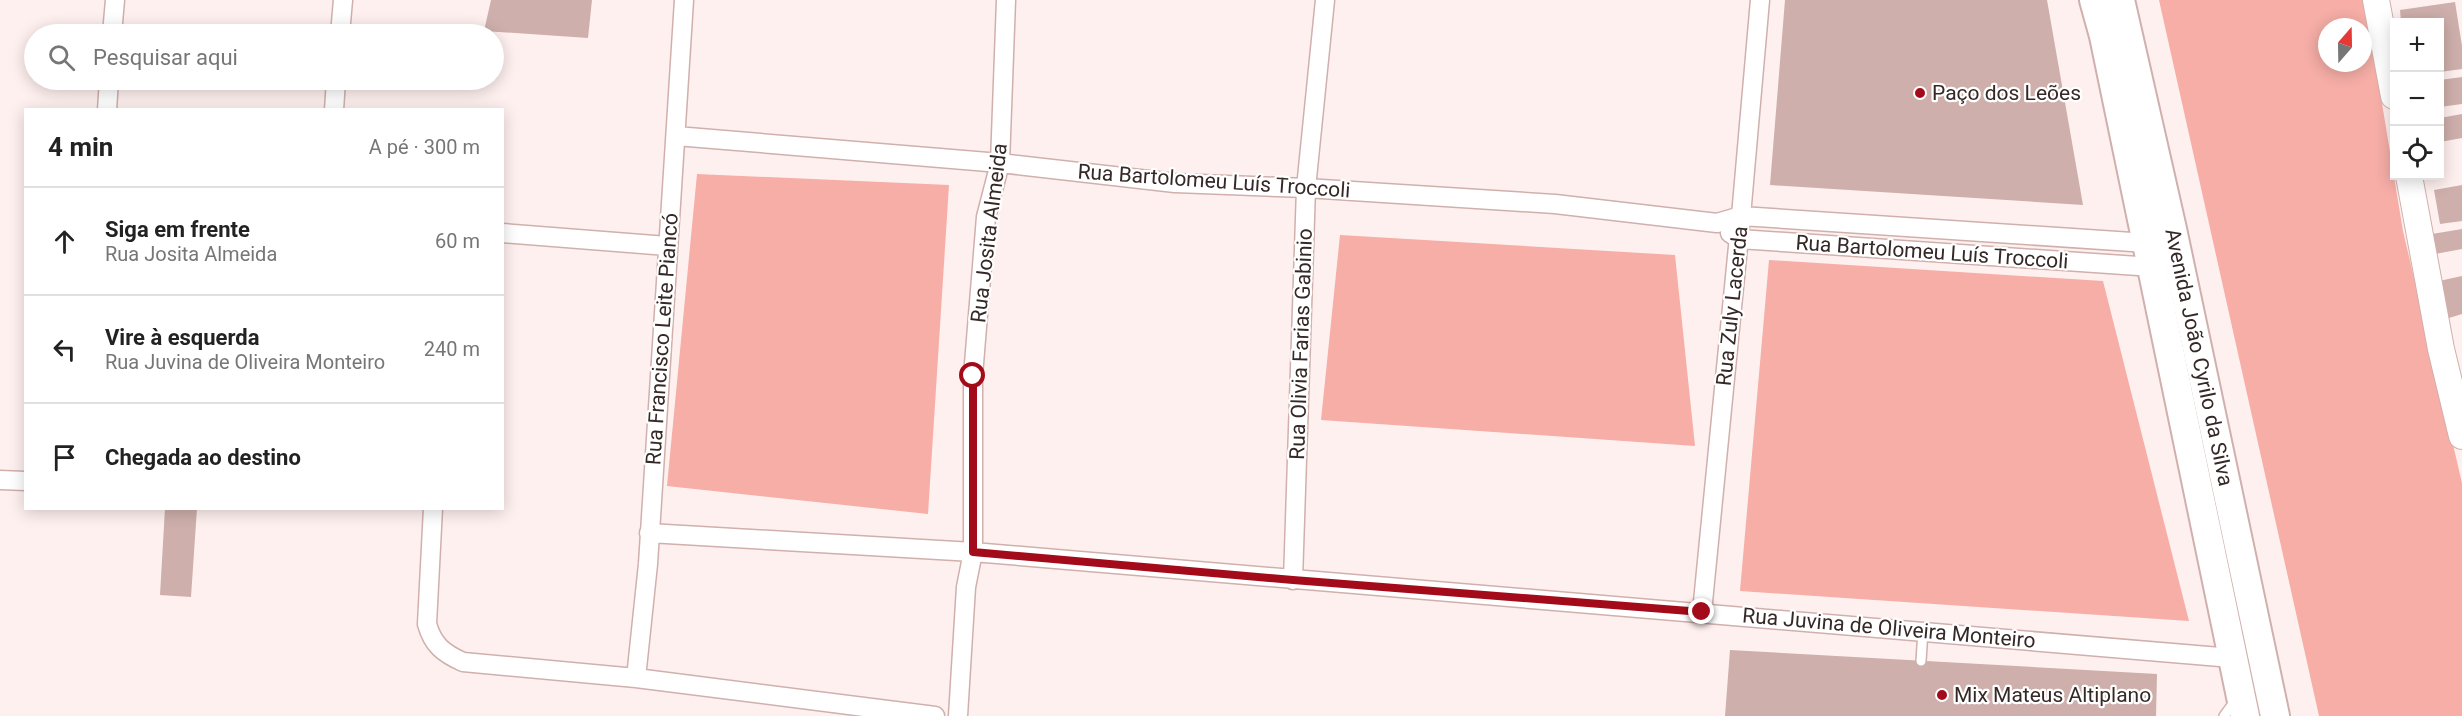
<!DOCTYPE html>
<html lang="pt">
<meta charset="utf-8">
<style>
body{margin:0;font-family:Roboto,sans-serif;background:#f6f6f6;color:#222}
.controls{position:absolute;right:18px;top:18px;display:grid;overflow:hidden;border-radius:0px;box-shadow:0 3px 15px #0003}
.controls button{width:54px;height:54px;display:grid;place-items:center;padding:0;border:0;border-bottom:2px solid #e0e0e0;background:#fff;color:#222;font:30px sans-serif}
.compass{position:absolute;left:2318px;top:18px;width:54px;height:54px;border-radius:50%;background:#fff;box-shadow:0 3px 15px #0003;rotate:20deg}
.stop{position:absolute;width:18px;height:18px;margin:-14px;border:4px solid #a40b1a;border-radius:50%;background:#fff}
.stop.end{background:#a40b1a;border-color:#fff;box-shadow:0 2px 6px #0008}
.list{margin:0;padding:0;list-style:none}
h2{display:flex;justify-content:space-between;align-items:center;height:78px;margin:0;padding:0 24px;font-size:26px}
h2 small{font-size:20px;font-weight:400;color:#767676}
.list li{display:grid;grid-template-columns:39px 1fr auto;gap:18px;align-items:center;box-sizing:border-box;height:108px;padding:0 24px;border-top:2px solid #e0e0e0}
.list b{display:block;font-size:22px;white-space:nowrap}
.list p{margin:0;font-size:20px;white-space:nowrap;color:#767676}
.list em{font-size:20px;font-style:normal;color:#767676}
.icon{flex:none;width:33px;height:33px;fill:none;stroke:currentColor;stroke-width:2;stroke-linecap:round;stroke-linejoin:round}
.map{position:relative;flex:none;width:2462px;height:716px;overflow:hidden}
.search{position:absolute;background:#fff;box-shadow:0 3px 15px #0003;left:24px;top:24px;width:480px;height:66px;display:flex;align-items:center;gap:15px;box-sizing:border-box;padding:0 21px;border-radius:33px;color:#767676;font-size:22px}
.panel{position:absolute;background:#fff;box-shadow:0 3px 15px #0003;left:24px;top:108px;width:480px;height:402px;border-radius:0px}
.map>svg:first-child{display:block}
</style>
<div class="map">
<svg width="2462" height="716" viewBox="0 0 2462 716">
<rect width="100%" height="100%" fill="#fef0ef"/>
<path fill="#f6aea7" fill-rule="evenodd" d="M2159,0H2365L2403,231L2462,483V716H2319ZM2327,27H2363V63H2327Z
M697,174L949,185L928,514L667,486Z
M1340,235L1675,255L1695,446L1321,420Z
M1769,260L2103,281L2189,621L1740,591Z"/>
<path fill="#ceafab" d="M491,0H592L588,38L484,31Z
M1785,0H2047L2083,205L1770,185Z
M2455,2L2462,46V69L2440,72V22H2401L2400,10Z
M2462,77V104L2440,107V80Z
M2462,114V138L2440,142V118Z
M2462,185V221L2440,224L2434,190Z
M2462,229V249L2435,254L2432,234Z
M2462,276V314L2449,318L2439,281Z
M165,508H197L191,597L160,595Z
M1730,650L2157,674L2156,716H1725Z"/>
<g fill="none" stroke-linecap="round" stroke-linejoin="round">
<g stroke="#d0b0ac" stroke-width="12">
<path id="service" d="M1921,661L1923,631
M2224,716L2235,701"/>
</g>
<g stroke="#d0b0ac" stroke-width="21">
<path id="minor" d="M112,34L115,0
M340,34L343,0
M107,110L109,80
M334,110L336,80
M676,136L1000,163L1175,183L1306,188L1555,204L1717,223L1741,216L2147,243
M502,233L667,246
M1730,233L1739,239L2153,267
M0,480L26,481
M433,508L427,624C433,645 443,653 463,662L636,678L935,716
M649,533L973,552L2232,658
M1293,580L1306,188L1325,0
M1702,612L1741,216L1760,0
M636,678L648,564L684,0
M958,716L966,587L973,552V376L986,217L1000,163L1006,0"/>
</g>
<g stroke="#d0b0ac" stroke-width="28">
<path id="secondary" d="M2376,0L2394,96
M2409,176L2441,349L2462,436"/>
</g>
<g stroke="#d0b0ac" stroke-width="32">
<g id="primary">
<path d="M2094,0L2104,36L2245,716"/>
<path id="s1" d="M2120,0L2172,229L2275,716"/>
</g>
</g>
<use href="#service" stroke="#fff" stroke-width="9"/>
<use href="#minor" stroke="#fff" stroke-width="18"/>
<use href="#secondary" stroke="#fff" stroke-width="26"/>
<use href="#primary" stroke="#fff" stroke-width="28"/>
</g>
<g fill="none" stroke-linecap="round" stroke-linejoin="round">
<path stroke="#a40b1a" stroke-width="8" d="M973,376V552L1293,580L1702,612"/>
</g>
<g fill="#a40b1a" stroke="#fff" stroke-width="2">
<circle cx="1920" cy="93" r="6"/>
<circle cx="1942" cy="695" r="6"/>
</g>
<g text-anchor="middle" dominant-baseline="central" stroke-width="4.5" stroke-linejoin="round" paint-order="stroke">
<g font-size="21" fill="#352927" stroke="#fff" text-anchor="start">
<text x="1932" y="93">Paço dos Leões</text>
<text x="1954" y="695">Mix Mateus Altiplano</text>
</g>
<g font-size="21" fill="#352927" stroke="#fff">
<text transform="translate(1214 181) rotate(4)">Rua Bartolomeu Luís Troccoli</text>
<text transform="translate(989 233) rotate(-83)">Rua Josita Almeida</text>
<text transform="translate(1932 252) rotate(4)">Rua Bartolomeu Luís Troccoli</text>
<text transform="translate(1732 306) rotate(-84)">Rua Zuly Lacerda</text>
<text transform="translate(662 339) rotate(-86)">Rua Francisco Leite Piancó</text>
<text transform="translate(1301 344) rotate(-88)">Rua Olivia Farias Gabinio</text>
<text stroke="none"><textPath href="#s1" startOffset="366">Avenida João Cyrilo da Silva</textPath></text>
<text transform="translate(1889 628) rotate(5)">Rua Juvina de Oliveira Monteiro</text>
</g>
</g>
</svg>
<div class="controls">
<button>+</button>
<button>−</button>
<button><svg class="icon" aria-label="locate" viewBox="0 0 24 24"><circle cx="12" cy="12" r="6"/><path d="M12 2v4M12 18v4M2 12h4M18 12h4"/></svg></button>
</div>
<svg class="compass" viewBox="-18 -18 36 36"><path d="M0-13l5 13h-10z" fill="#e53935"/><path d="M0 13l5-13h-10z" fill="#767676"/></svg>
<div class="stop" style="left:973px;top:376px"></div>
<div class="stop end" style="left:1702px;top:612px"></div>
<div class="search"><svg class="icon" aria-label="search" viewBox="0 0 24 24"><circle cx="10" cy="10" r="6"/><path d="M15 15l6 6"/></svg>Pesquisar aqui</div>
<section class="panel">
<h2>4 min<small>A pé · 300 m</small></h2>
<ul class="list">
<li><svg class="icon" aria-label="ahead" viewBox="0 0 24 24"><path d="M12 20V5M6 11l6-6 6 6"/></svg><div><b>Siga em frente</b><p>Rua Josita Almeida</p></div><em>60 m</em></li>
<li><svg class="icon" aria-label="left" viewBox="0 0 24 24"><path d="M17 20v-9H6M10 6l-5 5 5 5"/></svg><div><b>Vire à esquerda</b><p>Rua Juvina de Oliveira Monteiro</p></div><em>240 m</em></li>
<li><svg class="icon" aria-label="arrive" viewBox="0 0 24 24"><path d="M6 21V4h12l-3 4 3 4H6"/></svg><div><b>Chegada ao destino</b></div></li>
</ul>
</section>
</div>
